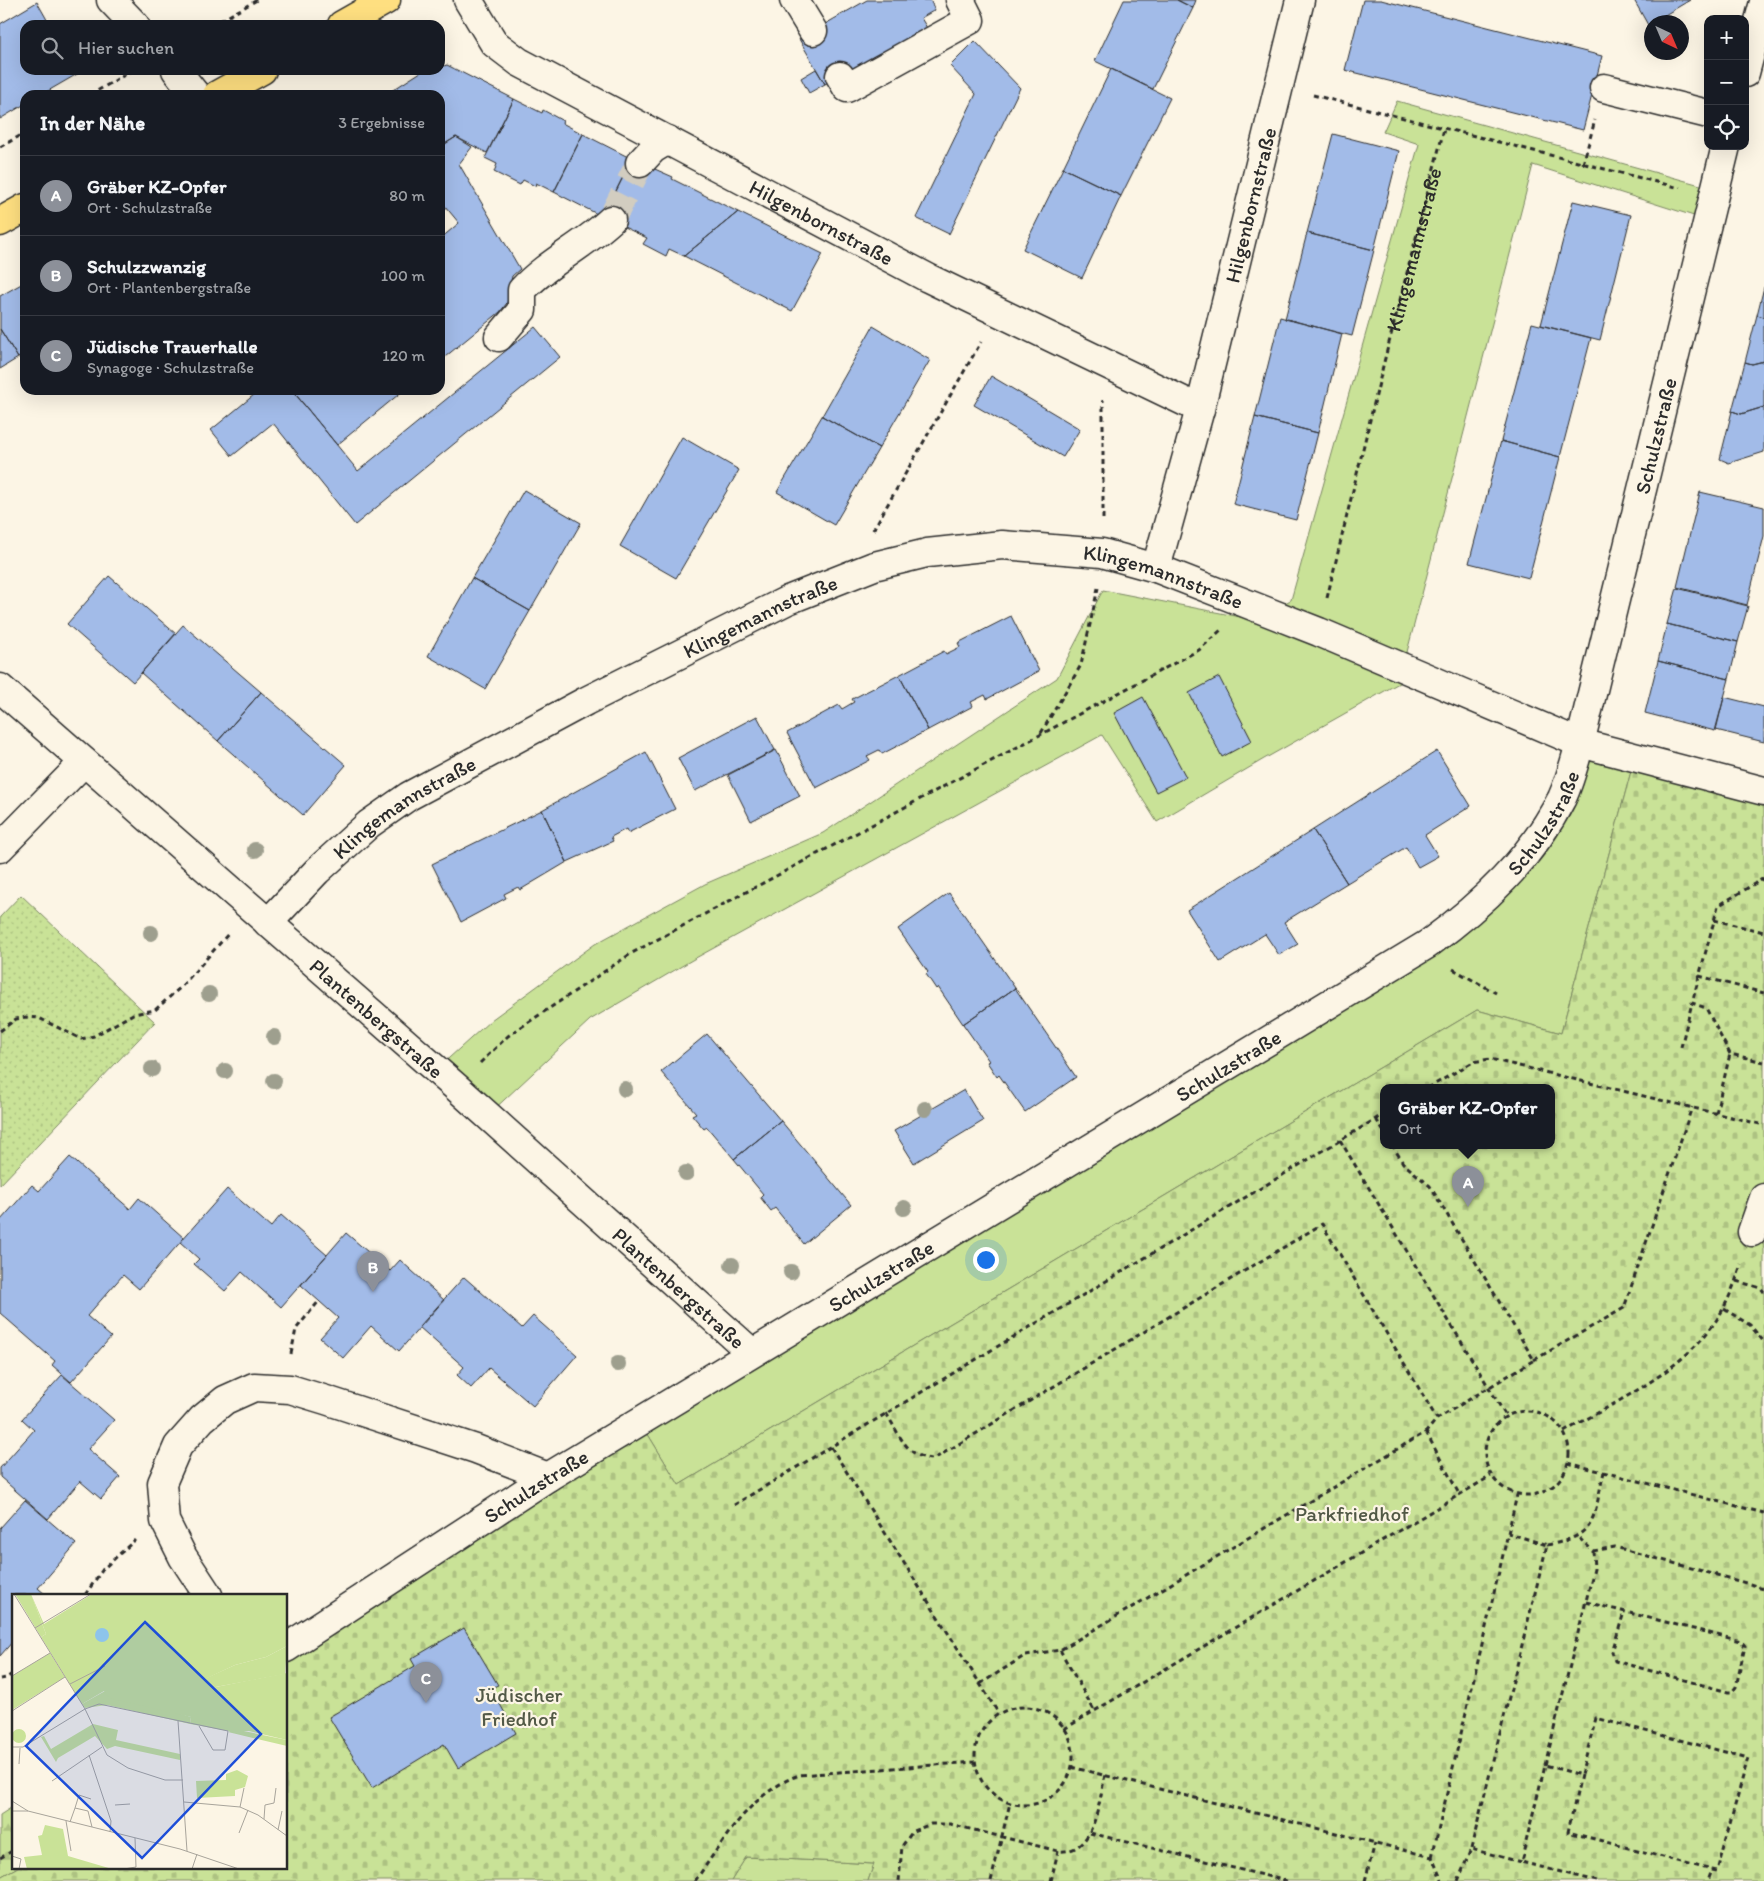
<!DOCTYPE html>
<html lang="de">
<meta charset="utf-8">
<style>
body{margin:0;font-family:Itim,sans-serif;background:#242831;color:#f1f3f6}
.controls{position:absolute;right:15px;top:15px;display:grid;overflow:hidden;border-radius:10px;box-shadow:0 5px 20px #0002}
.controls button{width:45px;height:45px;display:grid;place-items:center;padding:0;border:0;border-bottom:1px solid #363941;background:#171b24;color:#f1f3f6;font:25px sans-serif}
.compass{position:absolute;left:1644px;top:15px;width:45px;height:45px;border-radius:50%;background:#171b24;box-shadow:0 5px 20px #0002;rotate:136deg}
.you{position:absolute;left:985px;top:1259px;width:18px;height:18px;margin:-12px;border:4px solid #fff;border-radius:50%;background:#1a73e8;box-shadow:0 0 0 8px #1a73e833}
.badge{display:grid;place-items:center;width:32px;height:32px;border-radius:50%;background:#8c9099;color:#fff;font-size:16px;font-weight:700}
.pin{position:absolute;translate:-50% -41px;filter:drop-shadow(0 1px 2px #0008)}
.pin::after{content:'';position:absolute;top:26px;width:18px;height:15px;background:inherit;clip-path:polygon(0 0,100% 0,50% 100%)}
.popup{position:absolute;left:1380px;top:1084px;width:175px;height:65px;box-sizing:border-box;display:grid;place-content:center;border-radius:10px;background:#171b24;filter:drop-shadow(0 1px 4px #0005);font-size:16px;white-space:nowrap;color:#9ea1a6}
.popup b{font-size:19px;color:#f1f3f6}
.popup::after{content:'';position:absolute;left:50%;top:100%;margin-left:-10px;border:10px solid transparent;border-top-color:#171b24}
.list{margin:0;padding:0;list-style:none}
h2{display:flex;justify-content:space-between;align-items:center;height:65px;margin:0;padding:0 20px;font-size:21px}
h2 small{font-size:16px;font-weight:400;color:#9ea1a6}
.list li{display:grid;grid-template-columns:32px 1fr auto;gap:15px;align-items:center;box-sizing:border-box;height:80px;padding:0 20px;border-top:1px solid #363941}
.list b{display:block;font-size:19px;white-space:nowrap}
.list p{margin:0;font-size:16px;white-space:nowrap;color:#9ea1a6}
.list em{font-size:16px;font-style:normal;color:#9ea1a6}
.icon{flex:none;width:28px;height:28px;fill:none;stroke:currentColor;stroke-width:2;stroke-linecap:round;stroke-linejoin:round}
.map{position:relative;flex:none;width:1764px;height:1881px;overflow:hidden}
.search{position:absolute;background:#171b24;box-shadow:0 5px 20px #0002;left:20px;top:20px;width:425px;height:55px;display:flex;align-items:center;gap:12px;box-sizing:border-box;padding:0 18px;border-radius:15px;color:#9ea1a6;font-size:19px}
.panel{position:absolute;background:#171b24;box-shadow:0 5px 20px #0002;left:20px;top:90px;width:425px;height:305px;border-radius:15px}
.map>svg:first-child{display:block}
</style>
<div class="map">
<svg width="1764" height="1881" viewBox="0 0 1764 1881">
<defs>
<pattern id="forest-firs" width="22" height="20" patternUnits="userSpaceOnUse" patternTransform="scale(1.25)"><rect width="22" height="20" fill="#c9e297"/><path d="M5 1l3.5 6h-7zM16 11l3.5 6h-7z" fill="#adc282"/></pattern>
<pattern id="cemetery-stones" width="16" height="16" patternUnits="userSpaceOnUse" patternTransform="scale(1.25)"><rect width="16" height="16" fill="#c9e297"/><path d="M2 7V4a2 2 0 0 1 4 0v3zM10 15v-3a2 2 0 0 1 4 0v3z" fill="#adc282"/></pattern>
<pattern id="park-dots" width="8" height="8" patternUnits="userSpaceOnUse" patternTransform="scale(1.25)"><rect width="8" height="8" fill="#c9e297"/><path d="M2 2h.1M6 6h.1" fill="none" stroke="#adc282" stroke-width="1.8" stroke-linecap="round"/></pattern>
</defs>
<rect width="100%" height="100%" fill="#fcf5e5"/>
<filter id="ink" filterUnits="userSpaceOnUse"><feTurbulence type="fractalNoise" baseFrequency=".02" numOctaves="2"/><feDisplacementMap in="SourceGraphic" scale="10" xChannelSelector="R" yChannelSelector="G"/><feConvolveMatrix kernelMatrix="1 2 1 2 8 2 1 2 1" color-interpolation-filters="sRGB"/></filter>
<g filter="url(#ink)">
<path fill="#c9e297" stroke="#7a8661" d="M1397,101L1704,186L1697,217L1533,165L1399,683L1264,759L1157,822L1102,735L692,960L590,1020L490,1113L439,1067L491,1020L595,944L705,884L823,833L1057,678L1103,590L1251,619L1291,600L1419,144L1383,132Z
M1583,747L1634,760L1561,1033L1477,1010L679,1485L641,1423L1468,920Z
M746,1857L874,1864L868,1881H731Z"/>
<path fill="url(#forest-firs)" stroke="#7a8661" d="M14,1806V1867H18L0,1877V1815Z"/>
<path fill="url(#cemetery-stones)" stroke="#7a8661" fill-rule="evenodd" d="M1634,760L1764,793V1881H868L874,1864L746,1857L731,1881H0V1877L18,1867H286V1650L641,1423L679,1485L1477,1010L1561,1033ZM1384,1088H1552V1146H1384Z"/>
<path fill="url(#park-dots)" stroke="#7a8661" d="M21,895L155,1022L0,1185V917Z"/>
<path fill="#a2bbe8" stroke="#2b2b2b" d="M867,0H930L935,10L921,18L927,28L825,84L799,39Z
M1124,0H1177L1193,8L1153,89L1095,61Z
M1177,0H1196L1193,8Z
M1363,0H1381L1602,56L1583,130L1345,70Z
M1634,0H1690L1648,25Z
M37,2L50,25H25V70H77L79,73L41,95H25V104L0,119V24Z
M975,41L1020,88L949,234L916,218L976,94L950,66Z
M447,65L514,99L487,153L456,137L440,147V95H385L424,70H440V67Z
M816,69L825,84L809,93L801,78Z
M1111,69L1170,98L1121,196L1063,168Z
M514,99L542,113L543,110L563,121L562,123L583,134L554,192L536,183L535,186L523,180L520,185L494,172L497,164L485,158Z
M583,134L632,159L603,217L554,192Z
M1333,134L1399,151L1374,250L1307,233Z
M456,137L472,147L459,164L520,269L512,276L507,303L500,312L440,361V239L459,223L440,200V147Z
M632,159L673,177L672,179L738,212L684,256L669,249L666,256L643,244L647,238L603,217Z
M1063,168L1121,196L1082,278L1023,249Z
M1573,201L1631,215L1600,340L1541,325Z
M738,212L823,254L792,311L684,256Z
M1307,233L1374,250L1352,336L1285,319Z
M25,282V355L18,358L0,329V296Z
M1764,287V317L1757,315Z
M1757,315L1764,317V361L1752,364L1745,362Z
M1280,317L1342,334L1318,433L1255,417Z
M1532,323L1591,338L1560,457L1501,441Z
M873,326L930,360L879,448L822,416Z
M535,327L560,357L355,525L273,423L232,456L211,430L260,390H292L358,471Z
M0,329L18,358L0,369Z
M1764,361V407L1741,414L1732,411L1745,362L1752,364Z
M991,376L1080,429L1063,457L974,405Z
M292,390H404L337,445Z
M1764,407V452L1729,463L1720,459L1732,411L1741,414Z
M822,416L879,448L834,525L777,492Z
M1255,417L1318,433L1296,520L1233,504Z
M682,437L739,470L676,578L620,546Z
M1501,441L1560,457L1529,578L1469,563Z
M524,490L581,523L530,611L472,578Z
M1700,492L1764,507V536L1747,605L1677,587Z
M109,576L176,634L133,682L67,624Z
M472,578L530,611L485,689L428,656Z
M1677,588L1748,606L1738,642L1667,624Z
M1011,616L1039,671L987,699L985,695L971,702L973,706L928,730L899,675L944,651L946,654L960,647L958,643Z
M1667,624L1738,642L1729,679L1658,661Z
M183,625L261,692L218,741L141,673Z
M1658,661L1729,679L1715,731L1645,713Z
M899,675L928,730L882,754L879,750L867,756L870,760L816,788L787,733L839,705L842,709L854,702L852,699Z
M1219,677L1252,741L1222,757L1189,693Z
M261,692L346,765L303,815L218,741Z
M1143,697L1186,777L1156,792L1114,713Z
M1724,697L1764,707V742L1716,730Z
M757,716L775,750L695,791L678,758Z
M776,750L800,796L751,821L728,775Z
M1437,751L1471,806L1425,835L1438,856L1418,867L1406,847L1347,883L1313,830Z
M646,752L675,809L628,833L626,829L611,837L613,841L567,862L542,810Z
M542,810L567,862L520,890L518,887L504,894L506,898L461,922L432,864Z
M1313,830L1347,883L1284,922L1298,944L1279,955L1265,934L1220,962L1187,910Z
M949,893L1015,988L963,1024L938,987L936,989L926,974L928,972L898,929Z
M1015,988L1076,1077L1025,1112L999,1075L997,1077L987,1062L989,1061L963,1024Z
M707,1034L781,1121L734,1159L707,1127L704,1129L692,1115L696,1113L661,1072Z
M964,1090L983,1121L914,1163L894,1131Z
M781,1121L851,1205L804,1244L775,1208L771,1211L760,1197L763,1194L734,1159Z
M70,1157L130,1209L139,1198L184,1238L139,1289L123,1275L87,1316L111,1337L71,1382L52,1365L55,1361L0,1313V1221L32,1185L39,1191Z
M227,1189L271,1227L281,1215L327,1255L281,1307L242,1272L225,1291L194,1264L199,1259L180,1242Z
M346,1233L390,1271L400,1260L444,1300L399,1351L371,1326L343,1358L320,1338L338,1318L301,1285Z
M464,1277L522,1328L533,1316L577,1355L533,1406L489,1368L471,1388L457,1375L464,1367L419,1327Z
M62,1375L114,1420L88,1449L120,1477L101,1499L80,1481L48,1519L0,1477V1468L34,1430L22,1419Z
M25,1500L76,1544L38,1588L46,1595H14V1640L0,1656V1528Z
M464,1628L498,1685L491,1688L516,1733L458,1768L444,1744L372,1788L329,1717L415,1666L411,1659Z"/>
<g fill="none" stroke-linecap="round" stroke-linejoin="round">
<path stroke="#d2cdc0" stroke-width="28" stroke-dasharray="28 14" stroke-linecap="butt" d="M611,220L640,163"/>
<g stroke="#2b2b2b" stroke-width="31">
<g id="minor">
<path d="M111,0L135,25"/>
<path id="s2" d="M468,0L494,43L519,62L928,278L1200,409"/>
<path d="M794,0L813,31"/>
<path d="M176,70L196,95"/>
<path d="M1745,73L1764,2"/>
<path d="M840,76L847,88L970,20L960,0"/>
<path d="M1604,88L1708,114"/>
<path d="M640,163L653,149L668,140"/>
<path d="M499,337L522,310V290C547,263 583,246 611,220"/>
<path id="s3" d="M1156,568L1200,409L1300,0"/>
<path id="s4" d="M0,688L456,1087L751,1352"/>
<path d="M0,848L84,762"/>
<path id="s5" d="M268,923L317,871L369,824L409,796L586,701L788,600L874,566L927,553L1002,545L1102,553L1156,568L1319,632L1580,743L1764,791"/>
<path d="M1752,1232L1764,1198"/>
<path d="M208,1595L183,1557L165,1521L162,1483L178,1446L202,1419L225,1400L254,1387L290,1389L326,1400L476,1449L548,1477"/>
<path id="s6" d="M286,1648L548,1477L1428,944C1483,904 1531,859 1562,798C1570,781 1575,761 1580,743L1726,146"/>
</g>
</g>
<g stroke="#2b2b2b" stroke-width="31">
<path id="major" d="M342,25L386,0
M217,95L262,70
M0,222L25,208"/>
</g>
<g stroke="#2b2b2b" stroke-width="3" stroke-dasharray="5 4" stroke-linecap="butt">
<path d="M213,25L257,0"/>
<path d="M90,95L133,70"/>
<path d="M1313,95L1680,188"/>
<path d="M0,147L25,133"/>
<path d="M1583,164L1595,120"/>
<path d="M1103,519V400"/>
<path d="M873,530L981,342"/>
<path id="s1" d="M1327,598L1383,366L1444,129"/>
<path d="M1041,733L1081,665L1098,588"/>
<path d="M1764,878L1718,906L1692,1003L1706,1008L1730,1054L1764,1062"/>
<path d="M1714,920L1764,932"/>
<path d="M1453,969L1496,993"/>
<path d="M1699,976L1764,993"/>
<path d="M0,1031L16,1019L26,1017L39,1018L81,1039L94,1036L133,1014L155,1010L182,986L229,933"/>
<path d="M1681,1047L1692,1003"/>
<path d="M480,1063L508,1036L632,953L1199,650L1221,630"/>
<path d="M1428,1088L1473,1062L1490,1059L1764,1125"/>
<path d="M1716,1113L1730,1054"/>
<path d="M1376,1119L1384,1132"/>
<path d="M1340,1140L1506,1416"/>
<path d="M1736,1281L1761,1288L1764,1292"/>
<path d="M1724,1309L1750,1325L1764,1342"/>
<path d="M291,1354L296,1329L319,1301"/>
<path d="M1534,1360L1624,1308L1692,1107"/>
<circle cx="1527" cy="1453" r="42"/>
<path d="M886,1413C900,1435 906,1458 934,1459L1322,1224L1437,1419"/>
<path d="M1426,1432L1459,1494"/>
<path d="M1564,1432C1613,1403 1674,1376 1710,1329C1725,1310 1734,1287 1741,1264"/>
<path d="M831,1447L999,1714"/>
<path d="M1568,1463L1764,1513"/>
<path d="M734,1505L1384,1114"/>
<path d="M1547,1545C1599,1536 1593,1516 1604,1472"/>
<path d="M1593,1551L1615,1547L1764,1588"/>
<path d="M85,1595L103,1569L135,1540"/>
<path d="M1586,1602L1741,1641L1745,1646L1736,1687L1732,1692H1728L1615,1661L1612,1652L1624,1612"/>
<path d="M1060,1650L1094,1710"/>
<path d="M0,1679L6,1678L14,1673"/>
<path d="M980,1684L1026,1655L1060,1650L1426,1432L1437,1419L1534,1360L1430,1186L1403,1163L1393,1146"/>
<circle cx="1024" cy="1756" r="49"/>
<path d="M1064,1729L1491,1476"/>
<path d="M1545,1765L1594,1569L1593,1551L1578,1537"/>
<path d="M1071,1767L1432,1857L1442,1881"/>
<path d="M1581,1775L1568,1832L1712,1870"/>
<path d="M1090,1833L1287,1881"/>
<path d="M1471,1849L1547,1545L1508,1533"/>
<path d="M1432,1857L1517,1495"/>
<path d="M0,1858L14,1850"/>
<path d="M695,1881C725,1839 749,1794 799,1775L975,1762"/>
<path d="M899,1881L902,1846L913,1831L931,1824H950L1058,1851C1095,1855 1099,1801 1105,1775"/>
<path d="M991,1881L1010,1803"/>
<path d="M1051,1881L1058,1851"/>
<path d="M1365,1881L1375,1843"/>
<path d="M1458,1881L1471,1849L1521,1862"/>
<path d="M1597,1881L1521,1862L1545,1765L1581,1775L1596,1718L1748,1758L1717,1871L1712,1870L1708,1881"/>
</g>
<use href="#minor" stroke="#fcf5e5" stroke-width="28"/>
<use href="#major" stroke="#fedf80" stroke-width="28"/>
</g>
<g fill="#9e9f8e">
<circle cx="255" cy="850" r="8"/>
<circle cx="151" cy="933" r="8"/>
<circle cx="209" cy="994" r="8"/>
<circle cx="274" cy="1037" r="8"/>
<circle cx="152" cy="1069" r="8"/>
<circle cx="225" cy="1071" r="8"/>
<circle cx="274" cy="1081" r="8"/>
<circle cx="625" cy="1089" r="8"/>
<circle cx="925" cy="1109" r="8"/>
<circle cx="686" cy="1173" r="8"/>
<circle cx="904" cy="1208" r="8"/>
<circle cx="732" cy="1265" r="8"/>
<circle cx="791" cy="1272" r="8"/>
<circle cx="618" cy="1364" r="8"/>
</g>
</g>
<g text-anchor="middle" dominant-baseline="central" stroke-width="4.5" stroke-linejoin="round" paint-order="stroke">
<g font-size="21" fill="#2b2b2b" stroke="#fcf5e5">
<text stroke="none"><textPath href="#s3" startOffset="375">Hilgenbornstraße</textPath></text>
<text stroke="none"><textPath href="#s2" startOffset="424">Hilgenbornstraße</textPath></text>
<text stroke="none"><textPath href="#s1" startOffset="359">Klingemannstraße</textPath></text>
<text stroke="none"><textPath href="#s6" startOffset="1916">Schulzstraße</textPath></text>
<text stroke="none"><textPath href="#s5" startOffset="1005">Klingemannstraße</textPath></text>
<text stroke="none"><textPath href="#s5" startOffset="585">Klingemannstraße</textPath></text>
<text stroke="none"><textPath href="#s5" startOffset="180">Klingemannstraße</textPath></text>
<text stroke="none"><textPath href="#s6" startOffset="1511">Schulzstraße</textPath></text>
<text stroke="none"><textPath href="#s4" startOffset="501">Plantenbergstraße</textPath></text>
<text stroke="none"><textPath href="#s6" startOffset="1108">Schulzstraße</textPath></text>
<text stroke="none"><textPath href="#s6" startOffset="702">Schulzstraße</textPath></text>
<text stroke="none"><textPath href="#s4" startOffset="906">Plantenbergstraße</textPath></text>
<text stroke="none"><textPath href="#s6" startOffset="298">Schulzstraße</textPath></text>
</g>
<g font-size="21" fill="#525946" stroke="#fcf5e5">
<text x="1352" y="1513">Parkfriedhof</text>
<text x="519" y="1694">Jüdischer<tspan x="519" dy="24">Friedhof</tspan></text>
</g>
</g>
<g transform="translate(12 1594)">
<rect width="275" height="275" fill="#fcf5e5"/>
<path d="M3,0H19L34,40L29,43ZM275,52L273,80L198,94L190,86L223,71L254,63ZM93,97L179,123L178,130L95,111L73,114L70,110ZM81,130L106,136L104,146L168,160V166L103,152L95,155L83,142L46,164L44,168L29,143L32,142L39,155Z" fill="#c9e297"/>
<path d="M222,135L275,146V152L216,138Z" fill="#c9e297"/>
<path d="M19,0L32,30L80,0H275V52L254,63L223,71L191,86L199,94L275,79V146L237,137H216L178,130L179,123L97,104L92,97L70,110L29,43L34,40Z" fill="#c9e297"/>
<path d="M38,59L53,83L0,116V82ZM0 142a7 7 0 1 1 14 0a7 7 0 1 1-14 0ZM225,176L236,182L233,193L223,196V202L185,204L184,187L214,186V180ZM33,231L51,235L56,262L100,275H15L12,263L30,261L26,242L30,241Z" fill="#c9e297"/>
<path d="M83 41a7 7 0 1 1 14 0a7 7 0 1 1-14 0Z" fill="#8dc4eb"/>
<path fill="none" stroke="#a8a49b" stroke-width="1" d="M2,0L73,115L95,161L116,174L153,186H171M23,34L79,0M0,82L38,59M58,90L93,72M0,117L53,83M166,127L175,257M0,153H11L73,115L87,110L216,137L213,156H201L187,132M77,161L99,227L98,238M7,170L8,154M40,187L90,153M0,207L16,217M172,208L228,213L246,221L275,242M103,211L118,210M228,213L232,194M63,214L67,201L79,205M0,217H16L168,255L227,275M252,225L253,211L262,209L264,194M54,227L59,257M58,228L63,214L76,217L80,233M266,236L270,217M227,239L236,216M0,262L9,265L7,275M112,275L124,273L123,244M180,275L185,260"/>
<path fill="#1d4ed8" fill-opacity="0.15" stroke="#1d4ed8" stroke-width="2.5" d="M133,28L249,140L130,264L14,152Z"/>
<rect width="275" height="275" fill="none" stroke="#2b2b2b" stroke-width="2.5"/>
</g>
</svg>
<div class="controls">
<button>+</button>
<button>−</button>
<button><svg class="icon" aria-label="locate" viewBox="0 0 24 24"><circle cx="12" cy="12" r="6"/><path d="M12 2v4M12 18v4M2 12h4M18 12h4"/></svg></button>
</div>
<svg class="compass" viewBox="-18 -18 36 36"><path d="M0-13l5 13h-10z" fill="#e53935"/><path d="M0 13l5-13h-10z" fill="#9ea1a6"/></svg>
<div class="you"></div>
<div class="pin badge" style="left:1468px;top:1207px">A</div>
<div class="popup"><b>Gräber KZ-Opfer</b>Ort</div>
<div class="pin badge" style="left:373px;top:1292px">B</div>
<div class="pin badge" style="left:426px;top:1703px">C</div>
<div class="search"><svg class="icon" aria-label="search" viewBox="0 0 24 24"><circle cx="10" cy="10" r="6"/><path d="M15 15l6 6"/></svg>Hier suchen</div>
<section class="panel">
<h2>In der Nähe<small>3 Ergebnisse</small></h2>
<ul class="list">
<li><span class="badge">A</span><div><b>Gräber KZ-Opfer</b><p>Ort · Schulzstraße</p></div><em>80 m</em></li>
<li><span class="badge">B</span><div><b>Schulzzwanzig</b><p>Ort · Plantenbergstraße</p></div><em>100 m</em></li>
<li><span class="badge">C</span><div><b>Jüdische Trauerhalle</b><p>Synagoge · Schulzstraße</p></div><em>120 m</em></li>
</ul>
</section>
</div>
